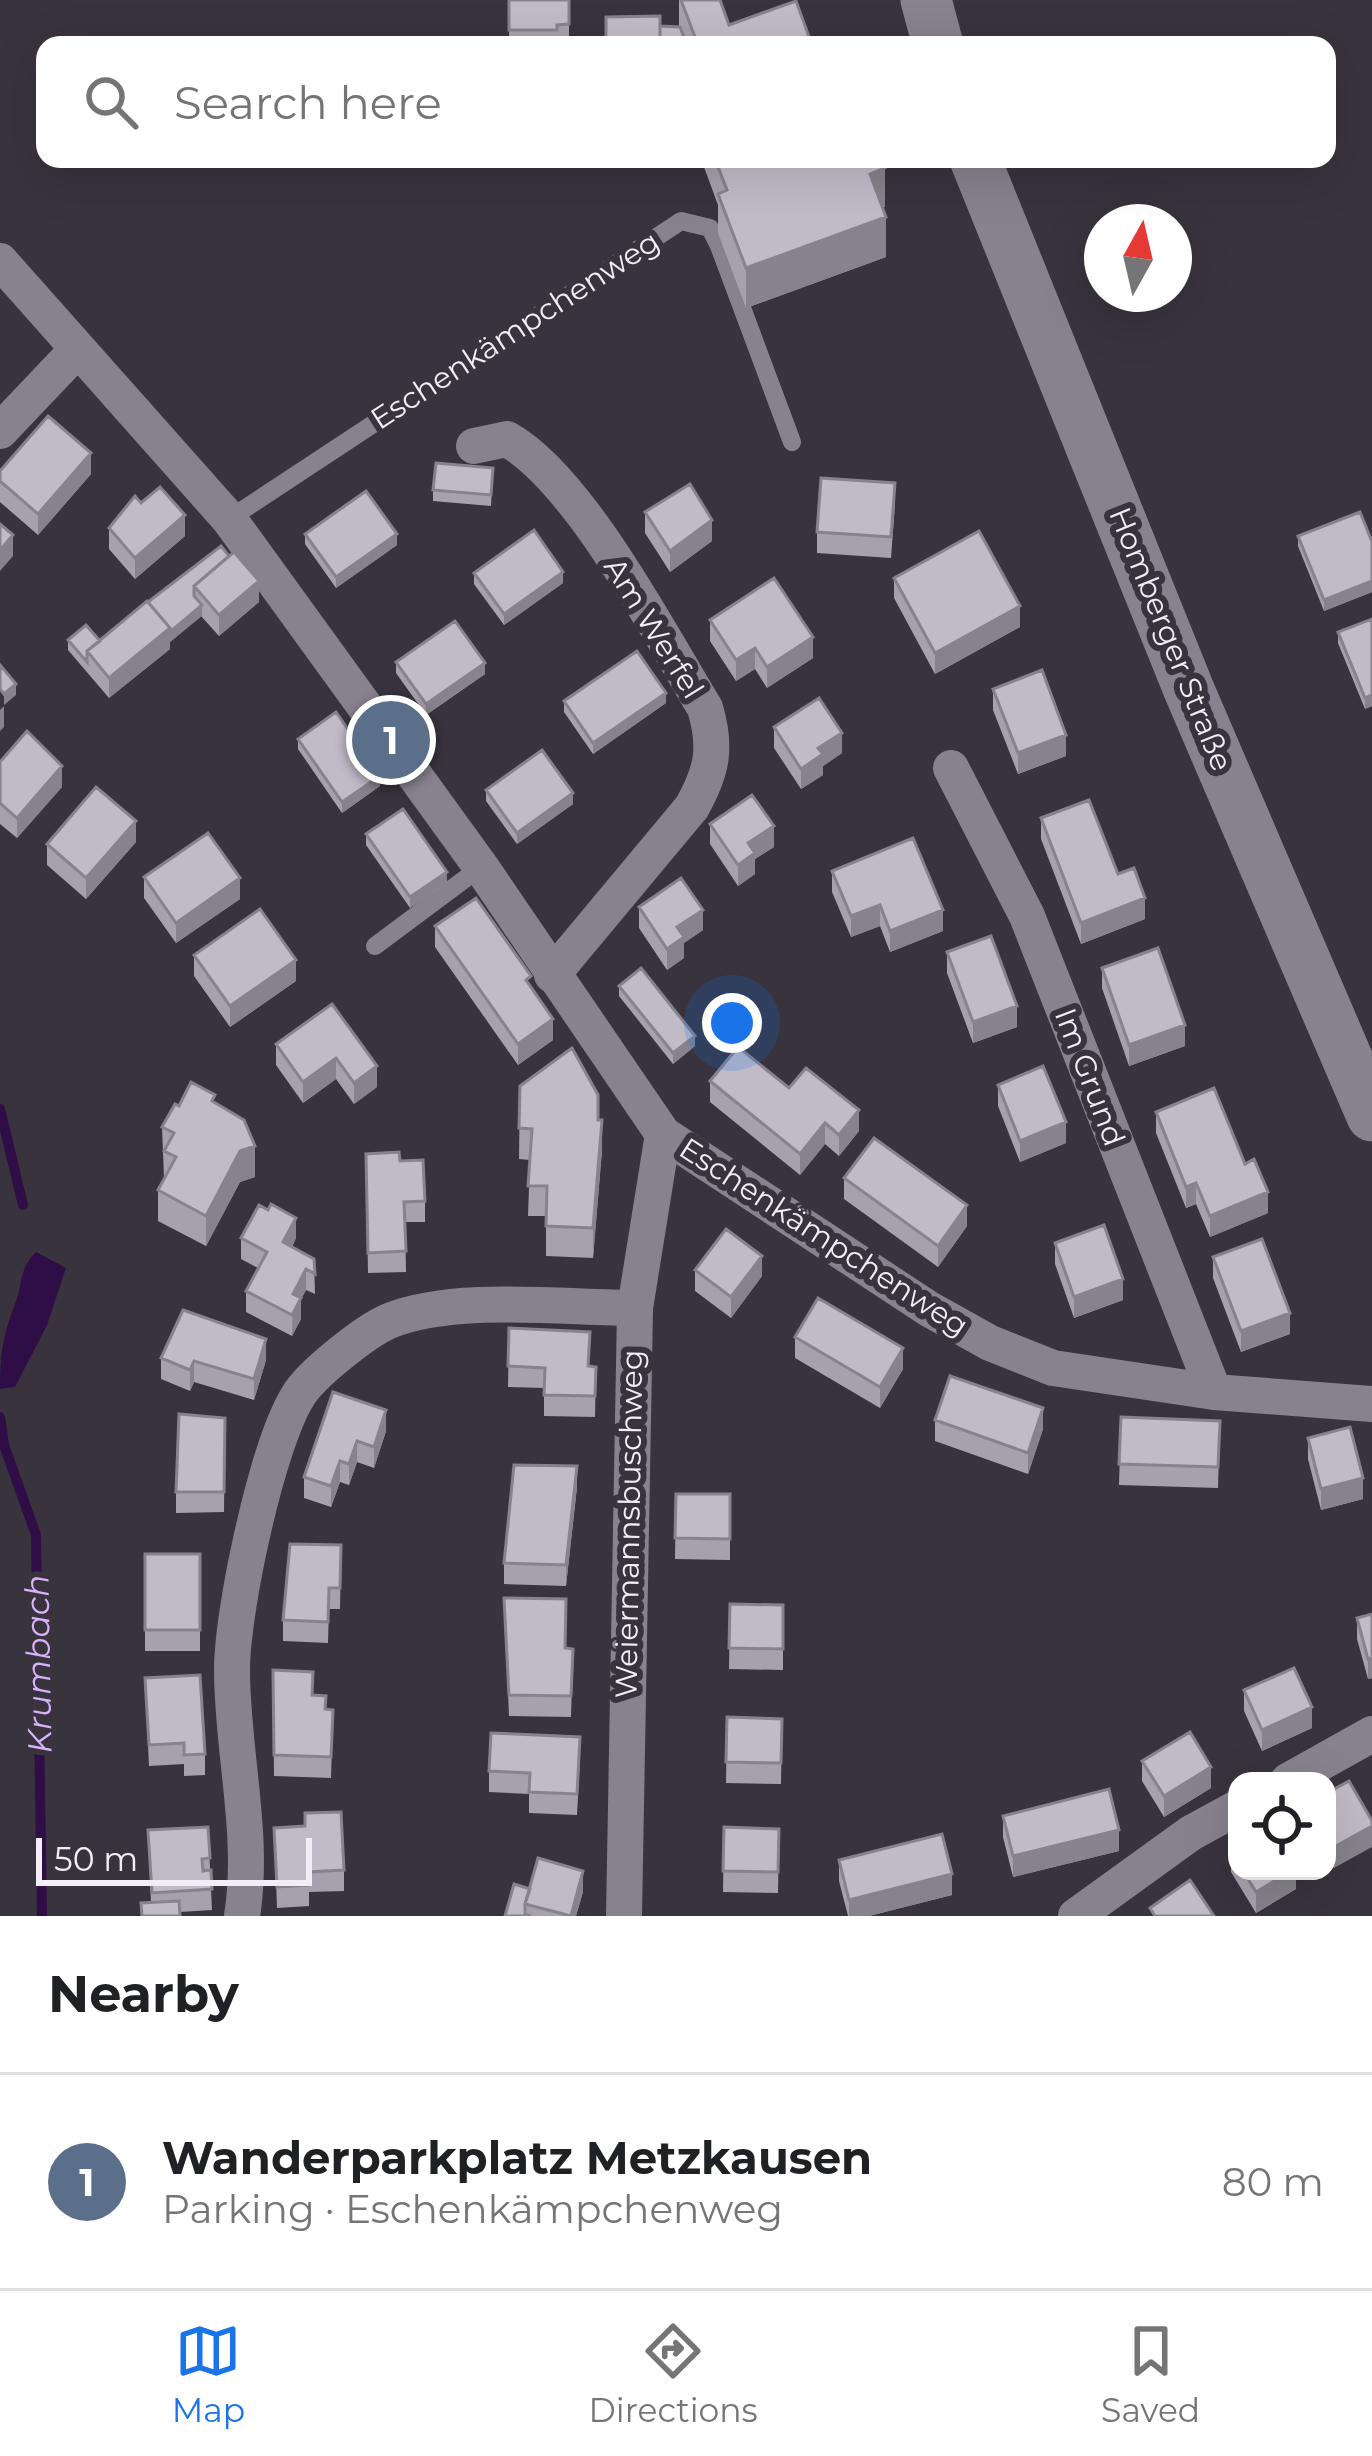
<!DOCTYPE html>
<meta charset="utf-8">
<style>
body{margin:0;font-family:Montserrat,sans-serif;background:#f6f6f6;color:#202124}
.controls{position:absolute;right:36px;bottom:36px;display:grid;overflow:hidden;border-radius:24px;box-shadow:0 12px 48px #0002}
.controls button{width:108px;height:108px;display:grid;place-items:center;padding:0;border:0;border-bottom:3px solid #e0e0e0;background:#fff;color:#202124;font:60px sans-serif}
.compass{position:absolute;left:1084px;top:204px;width:108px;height:108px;border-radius:50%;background:#fff;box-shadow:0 12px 48px #0002;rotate:8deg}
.scale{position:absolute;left:36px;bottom:30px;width:276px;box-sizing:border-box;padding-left:12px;border:6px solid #f2eef5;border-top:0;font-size:33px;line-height:42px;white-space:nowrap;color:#f2eef5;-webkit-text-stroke:9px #38333d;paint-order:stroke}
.you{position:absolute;left:732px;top:1023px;width:42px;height:42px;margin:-30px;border:9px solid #fff;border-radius:50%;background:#1a73e8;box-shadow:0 0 0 18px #1a73e833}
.badge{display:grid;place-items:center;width:78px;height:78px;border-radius:50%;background:#1a73e8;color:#fff;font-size:39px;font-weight:700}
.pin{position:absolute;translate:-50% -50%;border:6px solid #fff;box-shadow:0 3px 12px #0006}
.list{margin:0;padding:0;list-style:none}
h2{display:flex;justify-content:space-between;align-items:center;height:156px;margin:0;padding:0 48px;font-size:51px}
h2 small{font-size:39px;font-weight:400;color:#757577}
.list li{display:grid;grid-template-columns:78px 1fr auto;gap:36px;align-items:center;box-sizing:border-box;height:216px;padding:0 48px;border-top:3px solid #e0e0e0}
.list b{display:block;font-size:45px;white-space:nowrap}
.list p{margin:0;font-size:39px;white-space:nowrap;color:#757577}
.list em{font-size:39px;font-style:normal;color:#757577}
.icon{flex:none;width:66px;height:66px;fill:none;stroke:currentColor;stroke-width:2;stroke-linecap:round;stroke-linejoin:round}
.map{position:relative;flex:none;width:1372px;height:1916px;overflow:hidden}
.search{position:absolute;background:#fff;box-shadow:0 12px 48px #0002;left:36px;right:36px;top:36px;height:132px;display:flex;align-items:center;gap:30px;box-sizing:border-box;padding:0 42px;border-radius:24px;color:#757577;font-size:45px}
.sheet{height:372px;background:#fff}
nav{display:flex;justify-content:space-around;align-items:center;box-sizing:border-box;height:168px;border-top:3px solid #e0e0e0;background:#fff;font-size:33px;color:#757577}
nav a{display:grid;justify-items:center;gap:6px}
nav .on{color:#1a73e8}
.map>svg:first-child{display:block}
</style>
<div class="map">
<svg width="1372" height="1916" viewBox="0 0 1372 1916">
<rect width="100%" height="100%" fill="#38333d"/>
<path fill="#2f0d47" d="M36,1252L66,1268L47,1325L15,1387L0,1389C0,1355 3,1335 15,1304C23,1283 19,1269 36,1252Z"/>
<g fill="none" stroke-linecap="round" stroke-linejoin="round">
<path stroke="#2f0d47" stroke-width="10" d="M0,1109L23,1205
M0,1417L4,1445L36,1535L42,1916"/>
<path stroke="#87828d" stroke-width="18" d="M229,519L681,221L710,228L719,246L792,442
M375,946L481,867"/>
<path stroke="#87828d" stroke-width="36" d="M0,261L229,519L481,867L663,1134L929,1309L990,1343L1053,1368L1214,1392L1372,1404
M0,431L76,351
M474,446L507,439C579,479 661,636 705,708C717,748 712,771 692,807L552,975
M951,768L1027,916L1214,1392
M1288,1781L1372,1734
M242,1916C255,1836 232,1751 232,1670C232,1610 267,1446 298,1396C311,1374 366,1331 389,1321C455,1294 564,1308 635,1308
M624,1916L635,1308L663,1134
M1076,1916L1191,1833L1237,1808"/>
<path stroke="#87828d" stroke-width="51" d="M926,0L938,45
M975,159L1189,690L1372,1116"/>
</g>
<path fill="#a6a1ac" d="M509,0H569V45H509Z
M679,0H720L729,25L812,45H606L660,26L679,27Z
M701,159H882L886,257L746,308L718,233V205Z
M493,468L491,506L433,501V490Z
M0,471L91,474L38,535L0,502Z
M141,503L185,536L135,579L109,549V528Z
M895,504L891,558L817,553V532Z
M645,512L712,541L670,572L645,533Z
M305,534L397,545L336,588L305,544Z
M1298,536L1372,542V592L1324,611L1298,546Z
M221,546L259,602L219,636L201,616L170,642V649L109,698L68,650V640L100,641Z
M474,573L563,583L504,625L474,584Z
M894,578L1020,627L935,674L894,598Z
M1372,619V706L1365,709L1338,643V632Z
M710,620L813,658L767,688L755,669L736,681L710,641Z
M396,662L485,674L426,715L396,673Z
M993,689L1066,756L1018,774L993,710Z
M564,701L666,703L593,754L564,712Z
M774,727L842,753L823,766V775L801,789L774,748Z
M298,739L380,786L342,813L298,749Z
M0,762L62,787L17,838L0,824Z
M486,790L573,804L517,844L486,801Z
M1041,818L1118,874L1145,919L1081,944L1041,839Z
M710,824L774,847L755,859V874L738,886L710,844Z
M366,834L447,883L410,908L366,845Z
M136,842L86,899L47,865V844Z
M832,871L943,931L890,952L880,926L851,937L832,892Z
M144,877L240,899L176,943L144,898Z
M639,907L703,930L684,943V958L667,970L639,928Z
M435,926L531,988L553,1040L518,1065L435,947Z
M947,952L1017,1027L973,1043L947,973Z
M194,955L296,981L230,1027L194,976Z
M1102,968L1185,1046L1129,1066L1102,988Z
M619,986L695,1046L673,1064L619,996Z
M332,1004L377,1087L354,1104L336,1079L303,1103L276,1065V1044Z
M710,1081L789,1088L859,1131L839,1156L825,1144L800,1175L710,1102Z
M998,1085L1066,1143L1020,1162L998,1106Z
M520,1086L598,1120L602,1150L593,1258L546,1256V1216H528L530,1160L519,1159Z
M215,1103L255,1177L240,1182L206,1246L158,1221V1190L164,1178L162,1127L179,1106Z
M1156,1112L1245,1164L1268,1213L1210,1237L1196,1204L1186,1208L1156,1133Z
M366,1154L400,1161L425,1201V1222H405L406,1272L368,1273Z
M844,1178L967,1226L938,1267L844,1199Z
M241,1238H296L292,1247L314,1259L315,1294L306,1290L301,1299V1319L292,1336L246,1312V1291L258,1268L241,1259Z
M1055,1243L1123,1300L1074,1318L1055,1264Z
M1213,1257L1290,1334L1241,1352L1213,1278Z
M695,1270L762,1276L731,1318L695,1291Z
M509,1328L589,1366L596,1367L595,1417L544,1416V1388L508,1387Z
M795,1337L903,1369L880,1408L795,1358Z
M161,1358L266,1360L254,1400L194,1382L190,1391L161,1379Z
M333,1392L386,1431L374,1468L357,1462L349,1485L340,1482L331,1507L304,1498V1477Z
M1121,1417L1220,1421L1218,1488L1119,1485Z
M225,1418L224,1512L176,1513V1492Z
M935,1420L1043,1429L1028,1474L935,1441Z
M1308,1438L1363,1499L1321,1510L1308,1459Z
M577,1487L566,1586L504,1584V1563Z
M676,1494H730V1560L675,1559Z
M341,1545L340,1609H329L328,1643L283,1641V1620Z
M145,1554H200V1651H145Z
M504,1598L565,1648L573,1649L571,1717L509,1716Z
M730,1604L783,1605V1670L729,1669Z
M1372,1614V1678L1368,1679L1357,1639V1618Z
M273,1670L312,1695L326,1709L333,1710L331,1778L274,1776Z
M145,1678L205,1754V1775L184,1776V1764L149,1766Z
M1244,1690L1312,1728L1262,1751L1244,1711Z
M727,1717L782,1719L781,1784L726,1783Z
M580,1758L577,1815L529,1813V1794L489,1792V1771Z
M1142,1761L1211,1788L1164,1817L1142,1781Z
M1349,1781L1334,1868L1327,1856V1793Z
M1003,1816L1119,1851L1013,1877L1003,1837Z
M208,1827L212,1910L180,1912L151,1903L148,1830Z
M724,1827L779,1829L778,1893L723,1892Z
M274,1828L344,1870V1891L309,1892V1906L277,1908Z
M1237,1847V1871H1296V1889L1256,1913L1231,1872V1851Z
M839,1860L952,1895L869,1916H848L839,1881Z
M530,1889L583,1892L576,1916H505Z"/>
<path fill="#87838c" d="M885,168V207L870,213V174Z
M886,217V257L746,308V268Z
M91,453V474L38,535V514Z
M185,515V536L135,579V558Z
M712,520V541L670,572V551Z
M397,534V545L336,588V577Z
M13,535V556L0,571V550Z
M563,572V583L504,625V614Z
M259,581V602L219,636V615Z
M1372,581V592L1324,611V600Z
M202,605V616L170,642V649L109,698V678L170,628Z
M1020,606V627L935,674V653Z
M813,637V658L767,688V667Z
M755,648V669L736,681V660Z
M485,663V674L426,715V704Z
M16,684V695L4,705V694Z
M666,693V703L593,754V743Z
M1372,695V706L1365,709V698Z
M4,706V727L0,731V710Z
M842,733V753L823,766V775L801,789V769L818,748Z
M1066,735V756L1018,774V753Z
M62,766V787L17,838V818Z
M380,776V786L342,813V802Z
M573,793V804L517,844V833Z
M136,821V842L86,899V878Z
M774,826V847L755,859V874L738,886V865L748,843Z
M447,872V883L410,908V897Z
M240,878V899L176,943V923Z
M1145,898V919L1081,944V923Z
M880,905V926L851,937V916Z
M703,910V930L684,943V958L667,970V949L677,927Z
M943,910V931L890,952V931Z
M296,960V981L230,1027V1006Z
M1017,1006V1027L973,1043V1022Z
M553,1019V1040L518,1065V1044Z
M1185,1025V1046L1129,1066V1045Z
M695,1036V1046L673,1064V1053Z
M336,1058V1079L303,1103V1082Z
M377,1066V1087L354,1104V1083Z
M859,1110V1131L839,1156V1135Z
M602,1120V1150L593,1258V1228Z
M1066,1122V1143L1020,1162V1141Z
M825,1123V1144L800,1175V1154Z
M255,1146V1177L240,1182L206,1246V1216L240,1151Z
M1196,1183V1204L1186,1208V1187Z
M1268,1192V1213L1210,1237V1216Z
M967,1205V1226L938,1267V1246Z
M296,1218V1238L283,1263V1242Z
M762,1256V1276L731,1318V1297Z
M306,1269V1290L301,1299V1319L292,1336L293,1294Z
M1123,1279V1300L1074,1318V1297Z
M1290,1313V1334L1241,1352V1331Z
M266,1339V1360L254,1400V1379Z
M903,1348V1369L880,1408V1387Z
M194,1361V1382L190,1391V1370Z
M1043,1408V1429L1028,1474V1453Z
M386,1410V1431L374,1468V1447Z
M357,1441V1462L349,1485V1464Z
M340,1461V1482L331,1507V1486Z
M577,1466V1487L566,1586V1565Z
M1363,1478V1499L1321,1510V1489Z
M1372,1657V1678L1368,1679V1659Z
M1312,1707V1728L1262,1751V1730Z
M1211,1767V1788L1164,1817V1796Z
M1372,1826V1847L1334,1868V1847Z
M1119,1830V1851L1013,1877V1856Z
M583,1871V1892L576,1916H571Z
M1291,1871H1296V1889L1256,1913V1892Z
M952,1874V1895L869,1916H849V1900Z"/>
<path fill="#c1bbc8" stroke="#87838c" stroke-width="3" d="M509,0H569V24L557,25V30H509Z
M681,0H720L729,25L796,1L812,45H698Z
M660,16V45H606V17Z
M660,26L680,27L687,45H660Z
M715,159H882L885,168L870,174L886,217L746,268L718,194L727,190Z
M48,416L91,453L38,514L0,481V471Z
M436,463L493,468L491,495L433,490Z
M821,478L895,483L891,537L817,532Z
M690,484L712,520L670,551L645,512Z
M160,487L185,515L135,558L109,528L135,496L141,503Z
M366,491L397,534L336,577L305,534Z
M1360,512L1372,542V581L1324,600L1298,536Z
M0,524L13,535L0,550Z
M534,530L563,572L504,614L474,573Z
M979,531L1020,606L935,653L894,578Z
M221,546L229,556L194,586V596L202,605L170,632V628L148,602Z
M234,552L259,581L219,615L194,586Z
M774,578L813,637L767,667L755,648L736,660L710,620Z
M147,601L170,628L109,678L87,651Z
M1372,619V695L1365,698L1338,632Z
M455,621L485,663L426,704L396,662Z
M86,625L100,641L87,651V662L68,640Z
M637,651L666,693L593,743L564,701Z
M0,665L16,684L4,694L0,689Z
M1042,670L1066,735L1018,753L993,689Z
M819,698L842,733L818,748L823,754L801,769L774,727Z
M336,712L380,776L342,802L298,739Z
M27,731L62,766L17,818L0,803V762Z
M542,750L573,793L517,833L486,790Z
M96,787L136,821L86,878L47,844Z
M752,795L774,826L748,843L755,853L738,865L710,824Z
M1089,800L1118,874L1134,868L1145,898L1081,923L1041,818Z
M403,809L447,872L410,897L366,834Z
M208,833L240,878L176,923L144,877Z
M913,838L943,910L890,931L880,905L851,916L832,871Z
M681,878L703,910L677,927L684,937L667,949L639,907Z
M476,898L531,976L526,980L553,1019L518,1044L435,926Z
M260,909L296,960L230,1006L194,955Z
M991,936L1017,1006L973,1022L947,952Z
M1158,948L1185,1025L1129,1045L1102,968Z
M641,968L695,1036L673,1053L619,986Z
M332,1004L377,1066L354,1083L336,1058L303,1082L276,1044Z
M738,1047L789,1088L806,1068L859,1110L839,1135L825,1123L800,1154L710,1081Z
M572,1048L598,1095V1120H602L593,1228L546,1226L547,1186H528L532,1129L519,1128L520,1086Z
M1043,1066L1066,1122L1020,1141L998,1085Z
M191,1082L215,1095L212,1101L244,1120L255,1146L240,1151L206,1216L158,1190L176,1157L164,1151L174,1133L162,1127L175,1104L179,1106Z
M1214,1088L1245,1164L1254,1159L1268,1192L1210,1216L1196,1183L1186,1187L1156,1112Z
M874,1138L967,1205L938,1246L844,1178Z
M399,1152L400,1161L423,1160L425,1201L404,1202L406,1251L368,1253L366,1154Z
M271,1204L296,1218L283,1242L314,1259L315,1274L306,1269L293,1294L301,1298L292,1315L246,1291L267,1252L241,1238L259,1205L268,1210Z
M1104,1225L1123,1279L1074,1297L1055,1243Z
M726,1229L762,1256L731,1297L695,1270Z
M1262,1239L1290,1313L1241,1331L1213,1257Z
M818,1298L903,1348L880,1387L795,1337Z
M183,1310L266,1339L254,1379L194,1361L190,1370L161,1358Z
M509,1328L590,1332L588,1366L596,1367L595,1396L544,1395L545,1368L508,1366Z
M950,1376L1043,1408L1028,1453L935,1420Z
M333,1392L386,1410L374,1447L357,1441L349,1464L340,1461L331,1486L304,1477Z
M179,1414L225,1418L224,1492H176Z
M1121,1417L1220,1421L1218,1467L1119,1464Z
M1350,1427L1363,1478L1321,1489L1308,1438Z
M514,1465L577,1466L566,1565L504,1563Z
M676,1494H730V1539L675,1538Z
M290,1544L341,1545L340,1588H329L328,1622L283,1620Z
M145,1554H200V1630H145Z
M504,1598L566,1599L565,1648L573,1649L571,1696L509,1695Z
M730,1604L783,1605V1649L729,1648Z
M1372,1614V1657L1368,1659L1357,1618Z
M1294,1668L1312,1707L1262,1730L1244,1690Z
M273,1670L313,1672L312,1695L326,1696L325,1709L333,1710L331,1757L274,1755Z
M200,1675L205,1754L184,1755V1743L149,1745L145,1678Z
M727,1717L782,1719L781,1763L726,1762Z
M1190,1732L1211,1767L1164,1796L1142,1761Z
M491,1733L580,1737L577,1794L529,1792L530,1773L489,1771Z
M1349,1781L1372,1821V1826L1334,1847L1327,1835V1793Z
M1109,1789L1119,1830L1013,1856L1003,1816Z
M341,1812L344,1870L308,1872L309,1885L277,1887L274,1828L305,1826V1813Z
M208,1827L210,1858L202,1859L203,1871L211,1870L212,1889L152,1893L148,1830Z
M724,1827L779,1829L778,1872L723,1871Z
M942,1834L952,1874L849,1900L839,1860Z
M538,1858L583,1871L571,1916L525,1904Z
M1243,1871H1291L1256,1892Z
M1190,1880L1214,1916H1155L1150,1908Z
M514,1884L530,1889L525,1904V1914L531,1916H505Z
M179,1901L180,1916H142L141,1903Z"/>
<g text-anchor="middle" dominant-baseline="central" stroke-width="12" stroke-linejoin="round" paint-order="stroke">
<g font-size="30" fill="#f2eef5" stroke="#38333d">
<text transform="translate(515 330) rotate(-33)">Eschenkämpchenweg</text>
<text transform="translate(654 628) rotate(58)">Am Werfel</text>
<text transform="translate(1171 639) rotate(68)">Homberger Straße</text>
<text transform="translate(1090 1077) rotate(69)">Im Grund</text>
<text transform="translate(824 1237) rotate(33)">Eschenkämpchenweg</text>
<text transform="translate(629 1524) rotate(-89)">Weiermannsbuschweg</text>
</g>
<g font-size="33" font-style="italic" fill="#d8b2fa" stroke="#38333d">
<text transform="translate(38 1664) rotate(-91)">Krumbach</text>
</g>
</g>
</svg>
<div class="controls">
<button><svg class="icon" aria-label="locate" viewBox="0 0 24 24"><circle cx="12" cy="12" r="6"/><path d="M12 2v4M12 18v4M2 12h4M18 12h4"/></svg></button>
</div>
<svg class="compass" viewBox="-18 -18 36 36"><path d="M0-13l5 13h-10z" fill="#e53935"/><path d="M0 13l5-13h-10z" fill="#757577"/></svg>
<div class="scale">50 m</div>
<div class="you"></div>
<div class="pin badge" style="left:391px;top:740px;background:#5c6f8a">1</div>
<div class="search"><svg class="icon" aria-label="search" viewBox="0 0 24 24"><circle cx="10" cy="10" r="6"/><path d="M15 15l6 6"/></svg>Search here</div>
</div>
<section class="sheet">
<h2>Nearby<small></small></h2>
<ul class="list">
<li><span class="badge" style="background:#5c6f8a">1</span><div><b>Wanderparkplatz Metzkausen</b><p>Parking · Eschenkämpchenweg</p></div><em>80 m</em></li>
</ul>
</section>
<nav>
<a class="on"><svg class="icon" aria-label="map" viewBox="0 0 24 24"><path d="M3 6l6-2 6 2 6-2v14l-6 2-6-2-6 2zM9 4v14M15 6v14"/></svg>Map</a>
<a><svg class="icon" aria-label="directions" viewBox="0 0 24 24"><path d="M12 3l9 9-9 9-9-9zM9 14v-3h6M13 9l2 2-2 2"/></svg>Directions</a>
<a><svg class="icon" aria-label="saved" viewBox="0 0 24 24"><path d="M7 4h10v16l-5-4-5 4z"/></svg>Saved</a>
</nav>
